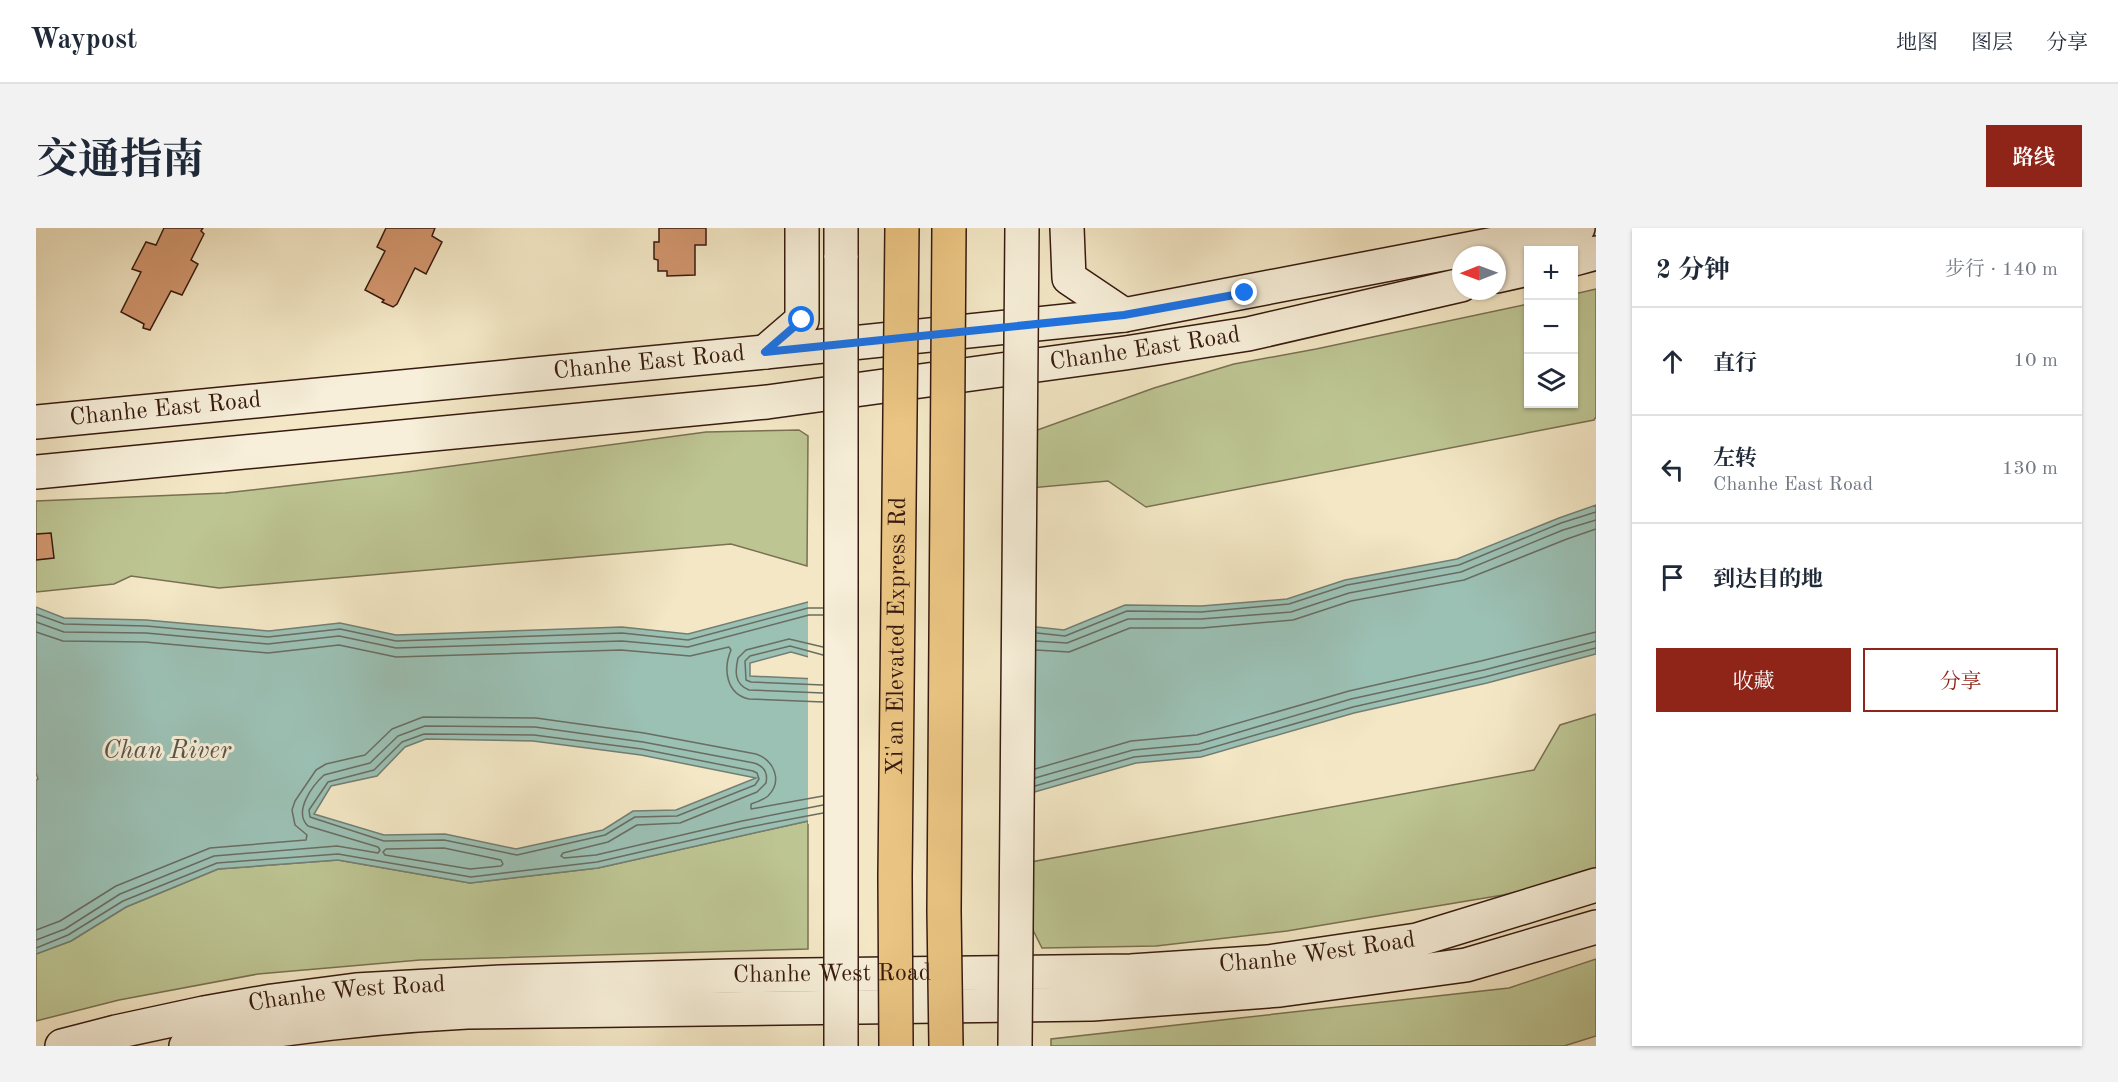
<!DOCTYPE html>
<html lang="zh">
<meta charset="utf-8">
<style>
body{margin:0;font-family:"Old Standard TT","Noto Serif SC",serif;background:#f2f2f3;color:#1f2937}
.controls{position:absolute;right:18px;top:18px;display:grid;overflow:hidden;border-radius:0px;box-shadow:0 2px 4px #0004}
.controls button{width:54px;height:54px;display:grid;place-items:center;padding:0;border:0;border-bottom:2px solid #e0e1e3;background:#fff;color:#1f2937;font:30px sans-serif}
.compass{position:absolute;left:1416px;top:18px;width:54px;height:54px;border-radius:50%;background:#fff;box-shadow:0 2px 4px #0004;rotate:269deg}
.stop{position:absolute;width:18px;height:18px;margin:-14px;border:4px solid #1a73e8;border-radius:50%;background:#fff}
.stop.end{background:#1a73e8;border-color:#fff;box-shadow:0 2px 6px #0008}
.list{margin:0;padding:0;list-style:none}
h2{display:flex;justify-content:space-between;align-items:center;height:78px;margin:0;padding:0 24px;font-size:26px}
h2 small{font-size:20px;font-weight:400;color:#747a83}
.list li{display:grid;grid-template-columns:39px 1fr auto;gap:18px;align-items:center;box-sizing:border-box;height:108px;padding:0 24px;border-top:2px solid #e0e1e3}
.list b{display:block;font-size:22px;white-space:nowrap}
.list p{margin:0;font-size:20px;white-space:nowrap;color:#747a83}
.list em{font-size:20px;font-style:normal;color:#747a83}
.actions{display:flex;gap:12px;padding:18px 24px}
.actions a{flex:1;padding:14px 0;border:2px solid #8f2418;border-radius:0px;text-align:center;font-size:21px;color:#8f2418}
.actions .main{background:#8f2418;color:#fff}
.icon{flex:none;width:33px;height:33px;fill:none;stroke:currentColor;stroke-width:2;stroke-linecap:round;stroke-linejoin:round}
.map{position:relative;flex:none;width:1560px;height:818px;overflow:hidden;border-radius:0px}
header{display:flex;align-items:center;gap:36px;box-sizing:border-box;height:84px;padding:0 30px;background:#fff;border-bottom:2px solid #e0e1e3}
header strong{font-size:28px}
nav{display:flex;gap:33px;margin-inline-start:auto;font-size:21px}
.intro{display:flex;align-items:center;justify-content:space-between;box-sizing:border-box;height:144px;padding:0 36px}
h1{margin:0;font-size:42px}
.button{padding:15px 27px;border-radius:0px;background:#8f2418;color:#fff;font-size:21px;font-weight:700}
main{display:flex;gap:36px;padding:0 36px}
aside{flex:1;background:#fff;border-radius:0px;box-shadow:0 2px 4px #0004}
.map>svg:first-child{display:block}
</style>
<header>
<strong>Waypost</strong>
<nav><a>地图</a><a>图层</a><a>分享</a></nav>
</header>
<div class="intro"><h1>交通指南</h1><a class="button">路线</a></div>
<main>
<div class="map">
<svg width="1560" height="818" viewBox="0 0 1560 818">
<rect width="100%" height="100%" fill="#f3e7c5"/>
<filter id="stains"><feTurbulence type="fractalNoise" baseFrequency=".00333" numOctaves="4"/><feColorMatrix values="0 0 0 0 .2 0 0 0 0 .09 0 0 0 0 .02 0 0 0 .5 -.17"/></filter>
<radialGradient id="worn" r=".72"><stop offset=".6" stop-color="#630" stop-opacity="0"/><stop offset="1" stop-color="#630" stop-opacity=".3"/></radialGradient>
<path fill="#bdc593" stroke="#7a7052" stroke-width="1.5" d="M1560,61V189L1558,192L1110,279L1072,253L994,260L993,205L1118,160L1198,136L1280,121L1492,76V176H1538V66Z
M763,202L772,208L771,338L695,316L183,360L95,348L78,356L0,364V273L189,265L371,244L670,204Z
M1560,486V645L1467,667L1251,703L1120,718L1006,720L995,698V634L1498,542L1524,497Z
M772,593V721L384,732L222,746L83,772L0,793V726L35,713L90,679L182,641L302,632L434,655L562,640Z
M1560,731V808L1528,818H1015V811L1473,760Z"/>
<path fill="#9bc0b4" stroke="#737e72" stroke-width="1.5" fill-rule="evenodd" d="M1560,277V426L1451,455L1318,485L1165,529L1100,535L995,565L820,585L772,593L562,640L434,655L302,632L182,641L90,679L35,713L0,726V552L2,551L0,545V379L28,390L110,392L233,403L304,395L360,407L586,399L652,406L772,374L1028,402L1089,377L1165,378L1251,371L1309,352L1421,331L1523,290ZM755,424L826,444L825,453L714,448V435ZM390,511L497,513L605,527L720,550L640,582L597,583L567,602L480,621L409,606L348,607L278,586L295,558L341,548L369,519Z"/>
<path fill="#f3e7c5" d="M846,370L908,379L994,396L995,568L949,580L833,591L820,589L772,596V448L823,450V446L772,432V371Z"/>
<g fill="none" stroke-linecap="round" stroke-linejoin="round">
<path stroke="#696d62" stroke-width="1.5" d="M0,386L28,396L110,398L232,409L304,401L360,413L586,405L652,412L772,380H787
M0,394L28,404L110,405L232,416L303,408L360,420L586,413L652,419L773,387H787
M0,404L27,413L109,414L232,425L303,417L360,429L585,422L654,428L693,419L695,422C687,441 690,466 713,471L787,474
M1001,405L1029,408L1091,383L1165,384L1253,376L1311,357L1423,337L1525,295L1560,284
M1000,413L1031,415L1092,391H1165L1255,384L1313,365L1425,344L1527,302L1560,292
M787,419L753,411L710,422L702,430C699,443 698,456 713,462L787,465
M1000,422L1033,424L1094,400H1166L1257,392L1315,373L1428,352L1531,311L1560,301
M787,427L754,418L714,428L709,433L710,452L715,454L787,457
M388,506L498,507L606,521L717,543L721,545L723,551L719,557L641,588L599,589L569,607L481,627L408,612L348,613L274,589L273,582L292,554L338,542L366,514Z
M999,541L1095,513L1161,507L1313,463L1445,433L1560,404
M999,550L1097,522L1163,516L1315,471L1448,442L1560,413
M999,558L1098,529L1164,523L1317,479L1449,449L1560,420
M408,620L465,632L467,636L465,638L434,641L349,627L347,624L350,621Z
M0,702L24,693L80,658L174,620L270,612L271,607L259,597L256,582L259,573L280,542L290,536L329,527L356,501L387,489L500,490L608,505L720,526C738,532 747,553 732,568C727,572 721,574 715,576V581L787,568
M0,712L29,701L84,666L178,628L301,618L342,625L344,622L342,619L272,598C257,584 276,558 288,547L334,535L362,508L389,498L499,499L607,514L718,535C728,538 732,545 730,555L721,564L644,595L601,597L572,614L527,625L525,628L528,630L560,627L706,593L787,577
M0,720L32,707L87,673L181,635L302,626L435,649L561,634L708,600L787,585"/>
</g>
<path fill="#d1956d" stroke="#371a10" stroke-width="1.5" d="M128,0H167L165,3L168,6L155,32L162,36L146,67L135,63L114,102L107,100L108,96L85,84L105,44L96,41L110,14L120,17Z
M350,0H399L396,8L406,14L390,46L379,40L361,76L357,79L346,74L348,72L329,62L349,23L341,19Z
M623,0H670V17H659V47L631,48V43H622V32L618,31V14H623Z
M15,305L18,330L0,332V306Z"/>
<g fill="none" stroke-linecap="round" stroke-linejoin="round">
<g stroke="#371a10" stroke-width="36">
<g id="secondary">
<path d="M805,0V30"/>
<path d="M1031,0L1033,50L1088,87"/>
<path d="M1538,31L1560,25"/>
<path d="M1461,48L1492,41"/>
<path d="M729,124L766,92V0"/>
<path id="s1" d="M0,194L729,124L1088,87L1542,0"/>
<path id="s2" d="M0,244L731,174L1089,125L1212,106L1425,57"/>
<path id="s3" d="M26,818L80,804L168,785L236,773L320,762L465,754L694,748L1095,743L1232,734L1381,712L1560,657"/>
<path d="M150,818C243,799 335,789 431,784L1056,776L1151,769L1244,762L1430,737L1560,699"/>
</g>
</g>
<use href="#secondary" stroke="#f7efd9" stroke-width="33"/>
<g stroke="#371a10" stroke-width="36" stroke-linecap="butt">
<path id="secondary-bridge" d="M805,818V30
M979,818L986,0"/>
</g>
<g stroke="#371a10" stroke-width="36" stroke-linecap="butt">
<g id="highway-bridge">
<path id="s4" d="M860,818L859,649L866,0"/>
<path d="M910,818L908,683L913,0"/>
</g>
</g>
<use href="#secondary-bridge" stroke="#f7efd9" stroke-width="33"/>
<use href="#highway-bridge" stroke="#eac482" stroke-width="33"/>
</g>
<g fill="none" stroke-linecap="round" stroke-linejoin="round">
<path stroke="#1a73e8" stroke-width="8" d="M766,92L729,124L1088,87L1209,65"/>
</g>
<g text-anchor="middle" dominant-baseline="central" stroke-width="6" stroke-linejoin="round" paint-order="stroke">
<g font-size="24" fill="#371a10" stroke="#f7efd9">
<text stroke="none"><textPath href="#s2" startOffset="1116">Chanhe East Road</textPath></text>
<text stroke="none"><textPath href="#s1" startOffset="616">Chanhe East Road</textPath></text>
<text stroke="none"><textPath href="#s1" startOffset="130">Chanhe East Road</textPath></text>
<text stroke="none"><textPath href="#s4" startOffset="410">Xi'an Elevated Express Rd</textPath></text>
<text stroke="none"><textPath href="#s3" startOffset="1262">Chanhe West Road</textPath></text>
<text stroke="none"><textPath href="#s3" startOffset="776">Chanhe West Road</textPath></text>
<text stroke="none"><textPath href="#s3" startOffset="290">Chanhe West Road</textPath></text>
</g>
<g font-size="26" font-style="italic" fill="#5a5449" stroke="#f7efd9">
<text x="131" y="523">Chan River</text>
</g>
</g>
<rect width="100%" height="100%" filter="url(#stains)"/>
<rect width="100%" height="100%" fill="url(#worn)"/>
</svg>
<div class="controls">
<button>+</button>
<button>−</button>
<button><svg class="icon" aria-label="layers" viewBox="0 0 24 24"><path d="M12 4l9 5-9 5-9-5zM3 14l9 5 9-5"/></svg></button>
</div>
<svg class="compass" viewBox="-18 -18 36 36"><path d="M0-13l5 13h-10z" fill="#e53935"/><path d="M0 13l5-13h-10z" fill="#747a83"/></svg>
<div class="stop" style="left:766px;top:92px"></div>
<div class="stop end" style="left:1209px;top:65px"></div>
</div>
<aside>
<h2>2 分钟<small>步行 · 140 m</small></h2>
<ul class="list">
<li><svg class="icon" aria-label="ahead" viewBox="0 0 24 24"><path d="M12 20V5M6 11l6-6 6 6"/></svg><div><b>直行</b></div><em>10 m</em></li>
<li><svg class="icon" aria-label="left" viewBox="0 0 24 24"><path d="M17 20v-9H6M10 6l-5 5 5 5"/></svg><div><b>左转</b><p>Chanhe East Road</p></div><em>130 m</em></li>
<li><svg class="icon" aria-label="arrive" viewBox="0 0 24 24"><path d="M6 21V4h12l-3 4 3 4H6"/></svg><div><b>到达目的地</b></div></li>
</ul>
<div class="actions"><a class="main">收藏</a><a>分享</a></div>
</aside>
</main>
